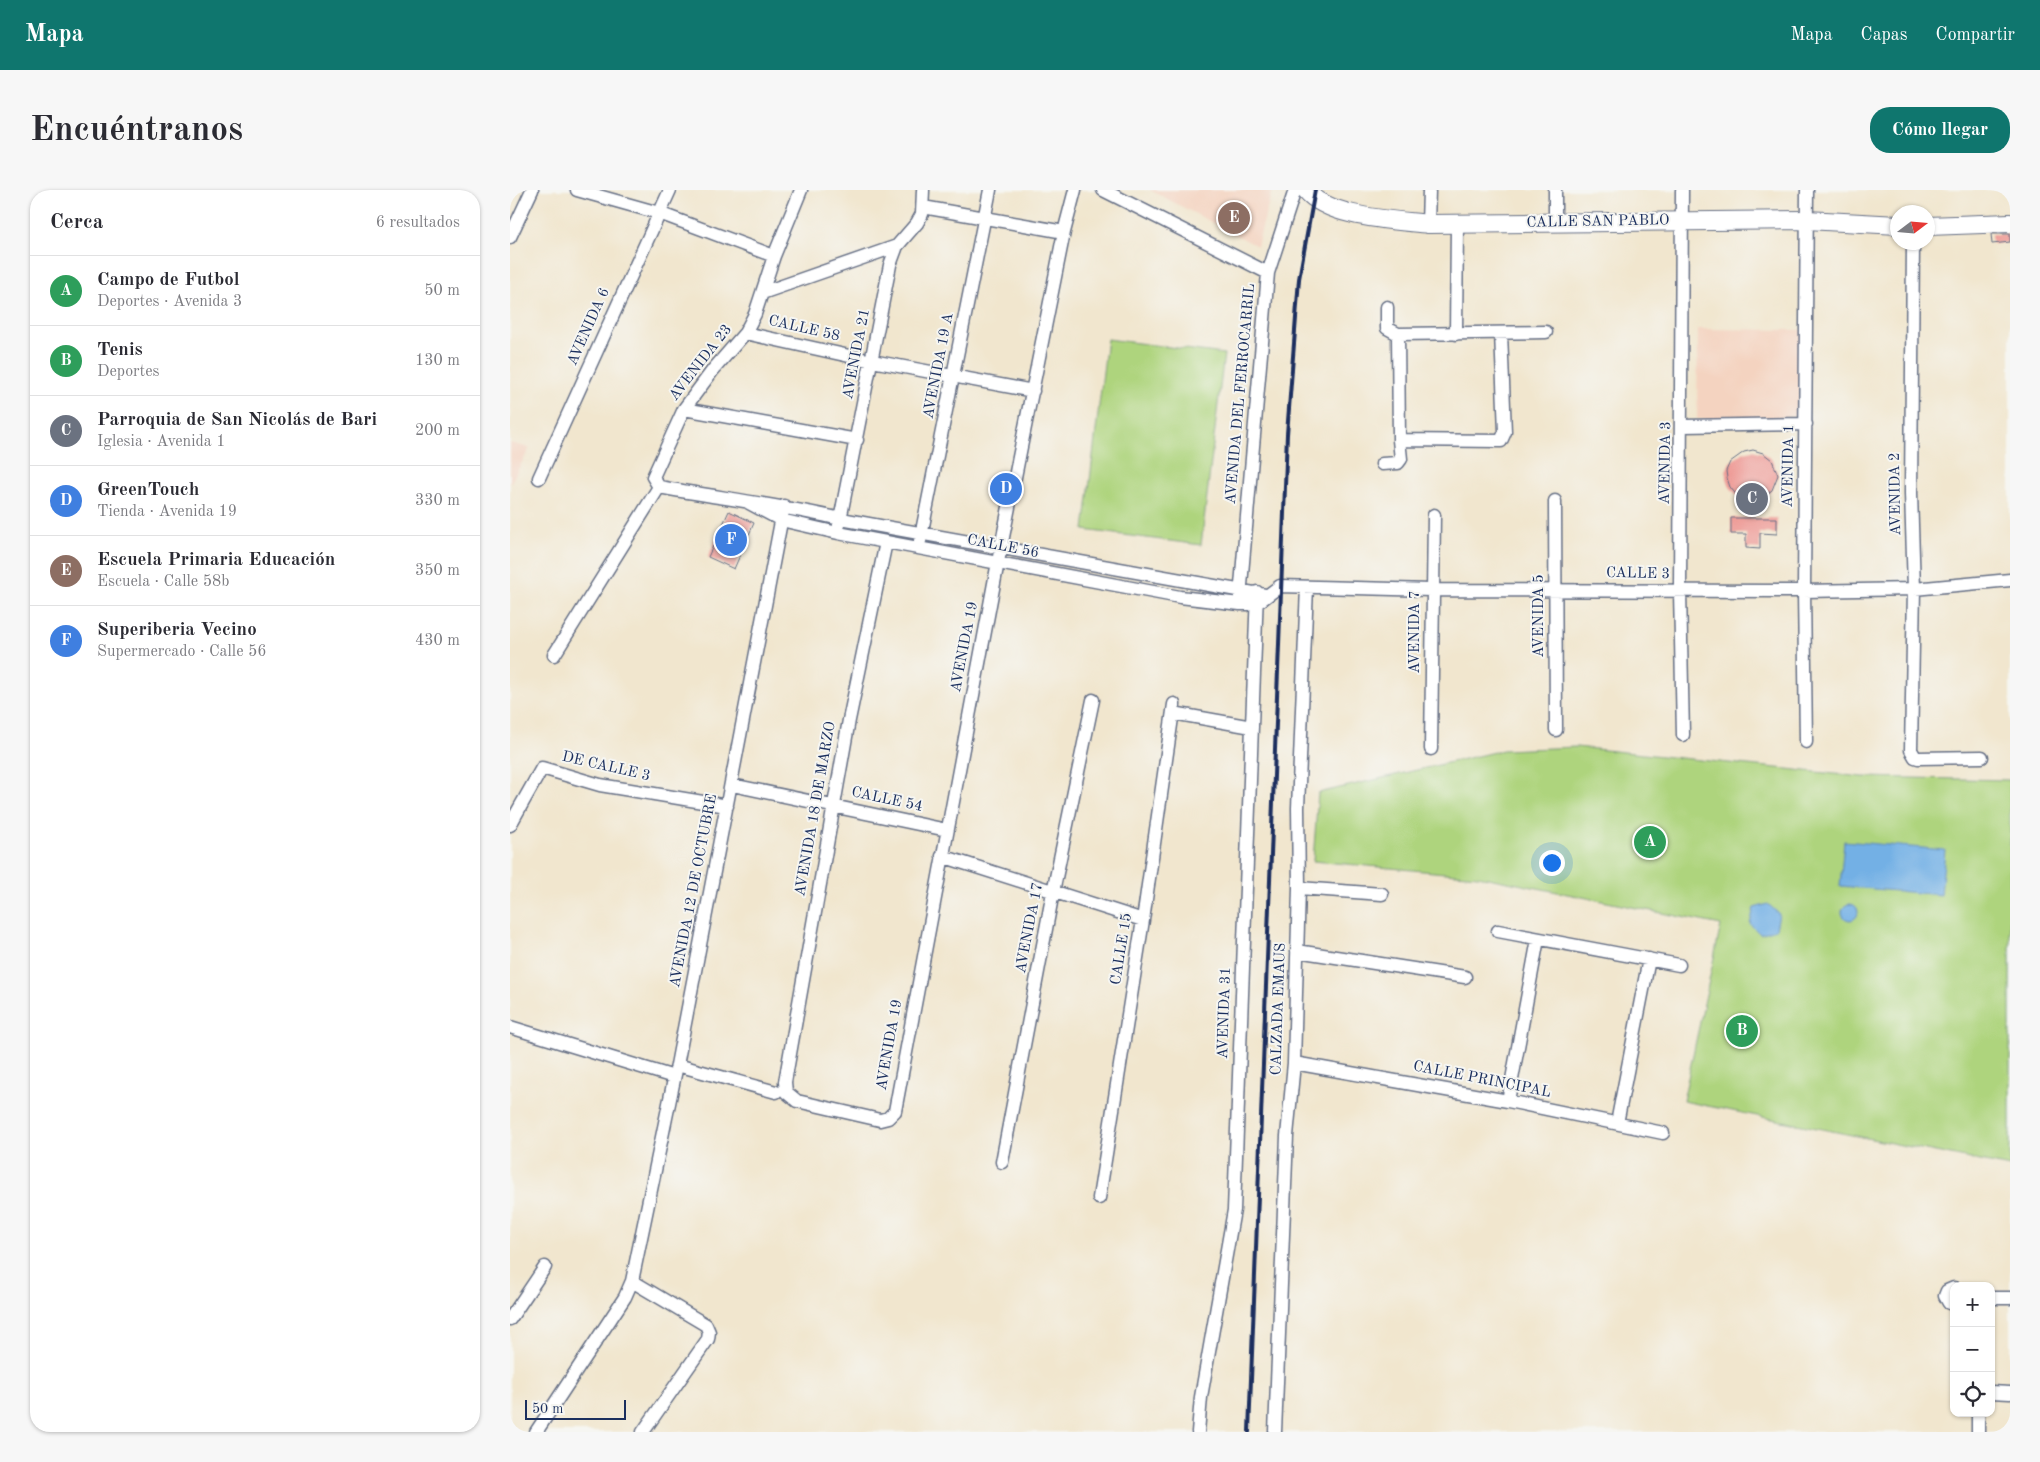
<!DOCTYPE html>
<html lang="es">
<meta charset="utf-8">
<style>
body{margin:0;font-family:"Old Standard TT",serif;background:#f7f7f7;color:#2b2b33}
.controls{position:absolute;right:15px;bottom:15px;display:grid;overflow:hidden;border-radius:10px;box-shadow:0 1px 4px #0004}
.controls button{width:45px;height:45px;display:grid;place-items:center;padding:0;border:0;border-bottom:1px solid #e1e1e2;background:#fff;color:#2b2b33;font:25px sans-serif}
.compass{position:absolute;left:1380px;top:15px;width:45px;height:45px;border-radius:50%;background:#fff;box-shadow:0 1px 4px #0004;rotate:74deg}
.scale{position:absolute;left:15px;bottom:12px;width:101px;box-sizing:border-box;padding-left:5px;border:2px solid #1b2f5e;border-top:0;font-size:14px;line-height:18px;white-space:nowrap;color:#1b2f5e;-webkit-text-stroke:4px #f6f6f2;paint-order:stroke}
.you{position:absolute;left:1041px;top:672px;width:18px;height:18px;margin:-12px;border:4px solid #fff;border-radius:50%;background:#1a73e8;box-shadow:0 0 0 8px #1a73e833}
.badge{display:grid;place-items:center;width:32px;height:32px;border-radius:50%;background:#0f766e;color:#fff;font-size:16px;font-weight:700}
.pin{position:absolute;translate:-50% -50%;border:2px solid #fff;box-shadow:0 1px 5px #0006}
.list{margin:0;padding:0;list-style:none}
h2{display:flex;justify-content:space-between;align-items:center;height:65px;margin:0;padding:0 20px;font-size:21px}
h2 small{font-size:16px;font-weight:400;color:#7c7c81}
.list li{display:grid;grid-template-columns:32px 1fr auto;gap:15px;align-items:center;box-sizing:border-box;height:70px;padding:0 20px;border-top:1px solid #e1e1e2}
.list b{display:block;font-size:19px;white-space:nowrap}
.list p{margin:0;font-size:16px;white-space:nowrap;color:#7c7c81}
.list em{font-size:16px;font-style:normal;color:#7c7c81}
.icon{flex:none;width:28px;height:28px;fill:none;stroke:currentColor;stroke-width:2;stroke-linecap:round;stroke-linejoin:round}
.map{position:relative;flex:none;width:1500px;height:1242px;overflow:hidden;border-radius:20px}
header{display:flex;align-items:center;gap:30px;box-sizing:border-box;height:70px;padding:0 25px;background:#0f766e;color:#fff}
header strong{font-size:24px}
nav{display:flex;gap:28px;margin-inline-start:auto;font-size:18px}
.intro{display:flex;align-items:center;justify-content:space-between;box-sizing:border-box;height:120px;padding:0 30px}
h1{margin:0;font-size:35px}
.button{padding:12px 22px;border-radius:20px;background:#0f766e;color:#fff;font-size:18px;font-weight:700}
main{display:flex;gap:30px;padding:0 30px}
aside{flex:1;background:#fff;border-radius:20px;box-shadow:0 1px 4px #0004}
.map>svg:first-child{display:block}
</style>
<header>
<strong>Mapa</strong>
<nav><a>Mapa</a><a>Capas</a><a>Compartir</a></nav>
</header>
<div class="intro"><h1>Encuéntranos</h1><a class="button">Cómo llegar</a></div>
<main>
<aside>
<h2>Cerca<small>6 resultados</small></h2>
<ul class="list">
<li><span class="badge" style="background:#2e9e5b">A</span><div><b>Campo de Futbol</b><p>Deportes · Avenida 3</p></div><em>50 m</em></li>
<li><span class="badge" style="background:#2e9e5b">B</span><div><b>Tenis</b><p>Deportes</p></div><em>130 m</em></li>
<li><span class="badge" style="background:#6b7280">C</span><div><b>Parroquia de San Nicolás de Bari</b><p>Iglesia · Avenida 1</p></div><em>200 m</em></li>
<li><span class="badge" style="background:#3f7fe0">D</span><div><b>GreenTouch</b><p>Tienda · Avenida 19</p></div><em>330 m</em></li>
<li><span class="badge" style="background:#8d6e63">E</span><div><b>Escuela Primaria Educación</b><p>Escuela · Calle 58b</p></div><em>350 m</em></li>
<li><span class="badge" style="background:#3f7fe0">F</span><div><b>Superiberia Vecino</b><p>Supermercado · Calle 56</p></div><em>430 m</em></li>
</ul>
</aside>
<div class="map">
<svg width="1500" height="1242" viewBox="0 0 1500 1242">
<rect width="100%" height="100%" fill="#f6f6f2"/>
<filter id="ink" filterUnits="userSpaceOnUse"><feTurbulence type="fractalNoise" baseFrequency=".02" numOctaves="2"/><feDisplacementMap in="SourceGraphic" scale="10" xChannelSelector="R" yChannelSelector="G"/><feConvolveMatrix kernelMatrix="1 2 1 2 8 2 1 2 1" color-interpolation-filters="sRGB"/></filter>
<filter id="wash" filterUnits="userSpaceOnUse"><feTurbulence type="fractalNoise" baseFrequency=".0096" numOctaves="4" result="noise"/><feDisplacementMap in="SourceGraphic" scale="20" xChannelSelector="R" yChannelSelector="G"/><feGaussianBlur stdDeviation="1.12" result="paint"/><feColorMatrix in="noise" values="0 0 0 0 0 0 0 0 0 0 0 0 0 0 0 0 0 1.4 0 .05"/><feComposite in="paint" operator="in"/></filter>
<g filter="url(#wash)">
<rect width="100%" height="100%" fill="#f1e6ce"/>
<path fill="#f4d3c0" d="M640,0H762L747,56Z
M1188,139L1293,140L1292,230L1187,229Z
M0,253L20,258L0,294Z"/>
<path fill="#aed47d" stroke="#64826e" d="M597,149L714,164L691,355L574,340Z
M1066,557L1353,587L1500,590V977L1173,911L1211,735L968,686L803,671L808,603L993,560Z"/>
<path fill="#73b0e5" stroke="#4770a2" d="M1334,651L1435,660L1431,705L1330,696Z
M1258,714L1269,724L1266,739L1250,744L1240,734L1244,718Z
M1332 722a8 8 0 1 1 16 0a8 8 0 1 1-16 0Z"/>
<g id="blocks">
<path fill="#ee9b97" d="M1481,44H1500V52L1482,54Z
M1243,260L1253,263L1262,270L1268,285L1262,300L1250,310V316L1229,308L1220,297L1217,288L1216,281L1220,272L1234,262Z
M219,321L244,333L224,379L198,367Z
M1221,328H1267V344L1250,343V359L1236,358V344H1221Z"/>
</g>
</g>
<g filter="url(#ink)">
<use href="#blocks" fill-opacity="0" stroke="#666f85" stroke-width="1"/>
<g fill="none" stroke-linecap="round" stroke-linejoin="round">
<g stroke="#666f85" stroke-width="15">
<path id="street" d="M67,0L149,23L264,66
M593,0L758,83
M1045,0V32
M1172,0L1170,401L1173,545
M413,17L554,42
M918,34L919,0
M0,47L22,0
M1403,52L1401,303L1404,399L1401,560L1405,567L1408,568L1472,567
M252,103L387,56
M877,117V138L888,144L1036,142
M235,143L362,171L523,201
M946,144L947,34
M174,219L347,250
M1173,236L1296,234
M889,250L991,251L995,242L991,143
M872,274L888,273L891,269L889,250L888,144
M29,288L160,0
M149,297C210,308 271,315 331,329L755,405
M149,297L143,287L174,219L203,180L235,143L245,124L264,66L291,0
M1045,311L1046,540
M239,313L271,330L328,343L670,407L730,414H746L770,396L921,400L1294,401L1404,399L1500,390
M329,335L380,75L387,56L407,33L412,24L413,0
M410,351L480,0
M376,352L339,530L275,892L276,902L287,911L370,930L378,928L385,921L488,372L554,42L565,0
M730,407L758,83L785,0
M44,465L149,297
M663,523L742,537
M1296,552L1294,401L1297,0
M921,559L924,325
M222,595L437,640
M0,635L32,578L90,595L217,616
M432,666L633,730
M789,698L872,704
M988,741L1169,775
M787,761L955,787
M0,837L164,887
M784,873L998,911L1153,943
M167,875L266,902
M998,911L1028,749
M1107,933L1139,769
M492,972L543,702L583,510
M589,1008L633,730L664,514
M122,1091L196,1135L199,1142L198,1149L133,1242
M1444,1098L1437,1101L1435,1106L1439,1113L1444,1114
M1481,1108H1500
M0,1129L35,1077
M1481,1202L1500,1203
M1468,1223V1242
M26,1242L115,1107L122,1091L167,875L274,316
M688,1242L691,1207L724,1020L747,402
M765,1242L777,946L784,873L789,698L788,618L797,397"/>
</g>
<g stroke="#666f85" stroke-width="20">
<path id="secondary" d="M796,0C818,28 884,30 918,34L1297,30L1388,35
M1418,36L1500,33"/>
</g>
<use href="#street" stroke="#fff" stroke-width="12"/>
<use href="#secondary" stroke="#fff" stroke-width="18"/>
<path stroke="#1b2f5e" stroke-width="4" d="M739,1242L777,244L789,89L805,0"/>
</g>
</g>
<g text-anchor="middle" dominant-baseline="central" stroke-width="4" stroke-linejoin="round" paint-order="stroke">
<g font-size="15" fill="#1b2f5e" stroke="#f6f6f2">
<text transform="translate(1088 32) rotate(-1)">CALLE SAN PABLO</text>
<text transform="translate(79 137) rotate(-66)">AVENIDA 6</text>
<text transform="translate(294 139) rotate(13)">CALLE 58</text>
<text transform="translate(347 164) rotate(-79)">AVENIDA 21</text>
<text transform="translate(191 173) rotate(-52)">AVENIDA 23</text>
<text transform="translate(429 176) rotate(-79)">AVENIDA 19 A</text>
<text transform="translate(731 204) rotate(-85)">AVENIDA DEL FERROCARRIL</text>
<text transform="translate(1156 273) rotate(-89)">AVENIDA 3</text>
<text transform="translate(1279 276) rotate(-89)">AVENIDA 1</text>
<text transform="translate(1386 304) rotate(-91)">AVENIDA 2</text>
<text transform="translate(493 357) rotate(11)">CALLE 56</text>
<text transform="translate(1128 384) rotate(1)">CALLE 3</text>
<text transform="translate(1029 426) rotate(-90)">AVENIDA 5</text>
<text transform="translate(905 442) rotate(-90)">AVENIDA 7</text>
<text transform="translate(455 457) rotate(-79)">AVENIDA 19</text>
<text transform="translate(96 577) rotate(13)">DE CALLE 3</text>
<text transform="translate(377 610) rotate(12)">CALLE 54</text>
<text transform="translate(306 619) rotate(-80)">AVENIDA 18 DE MARZO</text>
<text transform="translate(184 701) rotate(-79)">AVENIDA 12 DE OCTUBRE</text>
<text transform="translate(520 738) rotate(-79)">AVENIDA 17</text>
<text transform="translate(612 759) rotate(-81)">CALLE 15</text>
<text transform="translate(769 819) rotate(-88)">CALZADA EMAUS</text>
<text transform="translate(715 823) rotate(-88)">AVENIDA 31</text>
<text transform="translate(380 855) rotate(-80)">AVENIDA 19</text>
<text transform="translate(972 890) rotate(11)">CALLE PRINCIPAL</text>
</g>
</g>
</svg>
<div class="controls">
<button>+</button>
<button>−</button>
<button><svg class="icon" aria-label="locate" viewBox="0 0 24 24"><circle cx="12" cy="12" r="6"/><path d="M12 2v4M12 18v4M2 12h4M18 12h4"/></svg></button>
</div>
<svg class="compass" viewBox="-18 -18 36 36"><path d="M0-13l5 13h-10z" fill="#e53935"/><path d="M0 13l5-13h-10z" fill="#7c7c81"/></svg>
<div class="scale">50 m</div>
<div class="you"></div>
<div class="pin badge" style="left:1140px;top:652px;background:#2e9e5b">A</div>
<div class="pin badge" style="left:1232px;top:841px;background:#2e9e5b">B</div>
<div class="pin badge" style="left:1242px;top:309px;background:#6b7280">C</div>
<div class="pin badge" style="left:496px;top:299px;background:#3f7fe0">D</div>
<div class="pin badge" style="left:724px;top:28px;background:#8d6e63">E</div>
<div class="pin badge" style="left:221px;top:350px;background:#3f7fe0">F</div>
</div>
</main>
